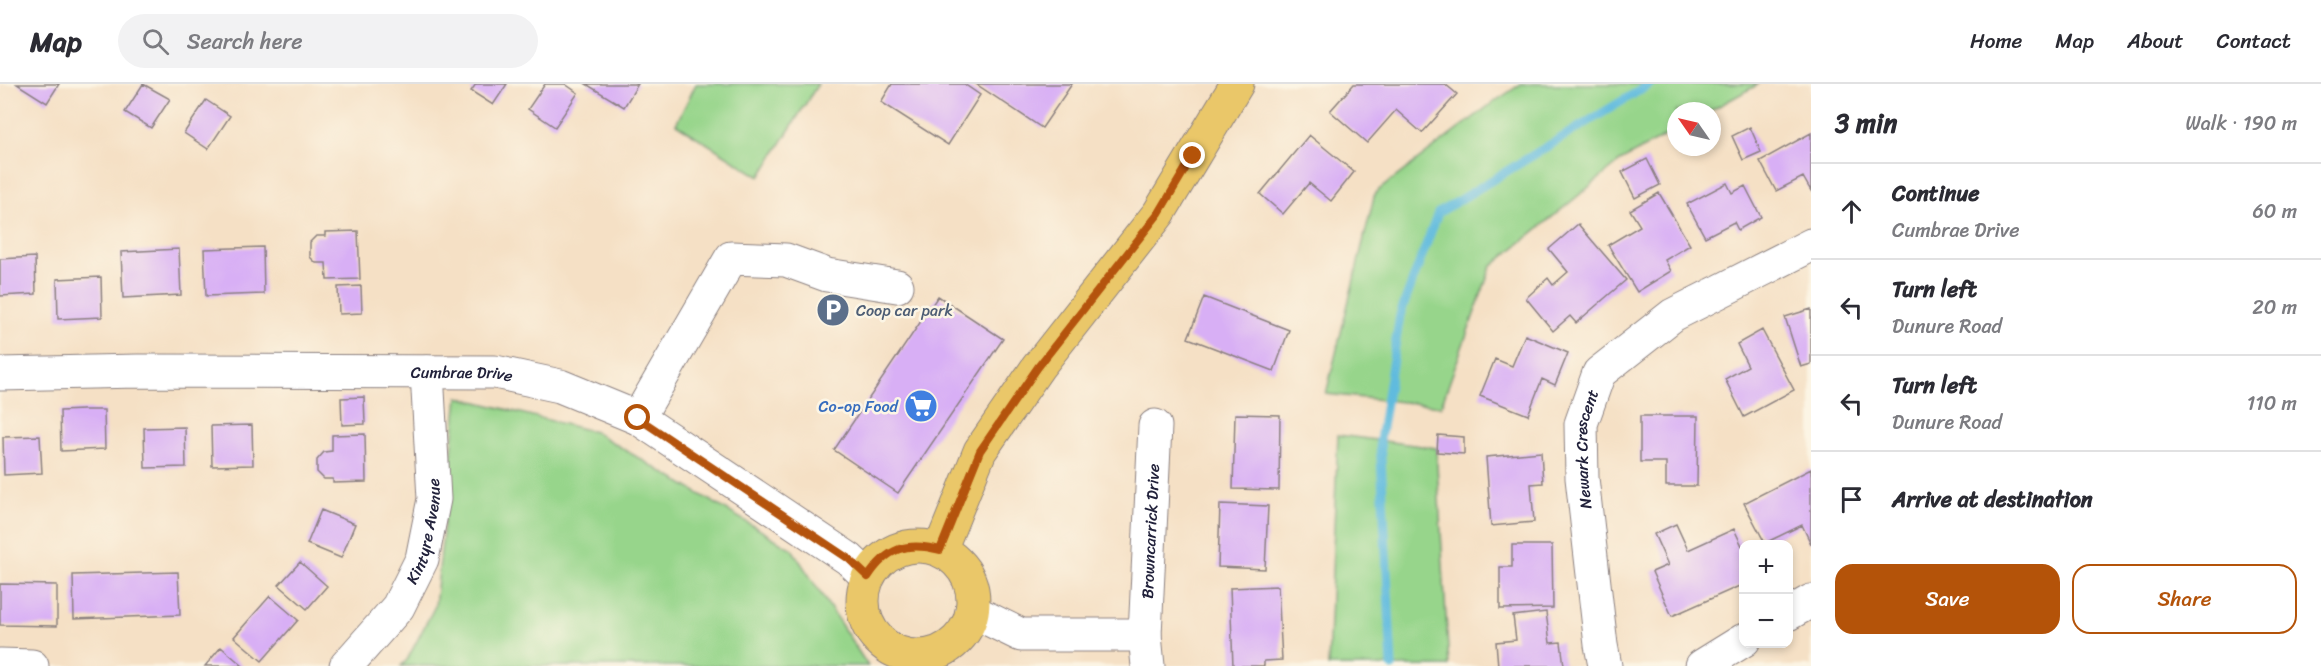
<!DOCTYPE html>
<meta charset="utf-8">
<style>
body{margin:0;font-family:Sriracha,sans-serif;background:#f2f2f3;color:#2b2b33}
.controls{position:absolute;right:18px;bottom:18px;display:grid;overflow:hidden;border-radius:12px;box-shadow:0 3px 9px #0003}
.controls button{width:54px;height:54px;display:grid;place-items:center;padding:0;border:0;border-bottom:2px solid #e1e1e2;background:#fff;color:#2b2b33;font:30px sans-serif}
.compass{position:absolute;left:1667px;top:18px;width:54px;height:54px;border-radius:50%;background:#fff;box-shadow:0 3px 9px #0003;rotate:304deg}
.stop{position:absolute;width:18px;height:18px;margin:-14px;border:4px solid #b45309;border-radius:50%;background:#fff}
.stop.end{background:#b45309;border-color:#fff;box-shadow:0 2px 6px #0008}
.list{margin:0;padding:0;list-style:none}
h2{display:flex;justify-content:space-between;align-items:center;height:78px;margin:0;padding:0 24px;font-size:26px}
h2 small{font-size:20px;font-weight:400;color:#7c7c81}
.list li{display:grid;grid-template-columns:39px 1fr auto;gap:18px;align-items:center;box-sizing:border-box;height:96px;padding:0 24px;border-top:2px solid #e1e1e2}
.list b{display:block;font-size:22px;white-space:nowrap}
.list p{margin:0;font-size:20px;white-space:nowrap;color:#7c7c81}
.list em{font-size:20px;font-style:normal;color:#7c7c81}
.actions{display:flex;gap:12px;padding:18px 24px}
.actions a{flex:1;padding:14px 0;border:2px solid #b45309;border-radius:18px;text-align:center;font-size:21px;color:#b45309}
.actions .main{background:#b45309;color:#fff}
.icon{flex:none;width:33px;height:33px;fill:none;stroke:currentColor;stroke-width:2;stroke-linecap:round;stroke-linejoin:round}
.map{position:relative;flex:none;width:1811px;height:582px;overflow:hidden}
header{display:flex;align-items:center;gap:36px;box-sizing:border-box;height:84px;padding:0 30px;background:#fff;border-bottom:2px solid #e1e1e2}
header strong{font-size:28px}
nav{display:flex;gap:33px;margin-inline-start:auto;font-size:21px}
.search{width:420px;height:54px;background:#f2f2f3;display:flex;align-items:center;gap:15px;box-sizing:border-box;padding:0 21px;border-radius:33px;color:#7c7c81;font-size:22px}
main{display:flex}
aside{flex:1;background:#fff}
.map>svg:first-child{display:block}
</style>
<header>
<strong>Map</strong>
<div class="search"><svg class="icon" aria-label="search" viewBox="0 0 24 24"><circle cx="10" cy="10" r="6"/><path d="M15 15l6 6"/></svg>Search here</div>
<nav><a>Home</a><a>Map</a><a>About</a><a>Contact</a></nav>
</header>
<main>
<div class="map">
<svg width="1811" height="582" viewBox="0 0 1811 582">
<rect width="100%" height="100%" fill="#fcf5e5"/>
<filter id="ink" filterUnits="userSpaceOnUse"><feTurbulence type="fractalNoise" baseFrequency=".0167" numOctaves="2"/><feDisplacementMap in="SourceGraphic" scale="12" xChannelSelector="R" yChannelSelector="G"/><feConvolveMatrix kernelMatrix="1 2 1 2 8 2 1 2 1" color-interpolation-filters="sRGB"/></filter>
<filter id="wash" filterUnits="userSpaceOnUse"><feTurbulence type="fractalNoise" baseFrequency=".008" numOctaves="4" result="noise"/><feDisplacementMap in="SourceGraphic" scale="24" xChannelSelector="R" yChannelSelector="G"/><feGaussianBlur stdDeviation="1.35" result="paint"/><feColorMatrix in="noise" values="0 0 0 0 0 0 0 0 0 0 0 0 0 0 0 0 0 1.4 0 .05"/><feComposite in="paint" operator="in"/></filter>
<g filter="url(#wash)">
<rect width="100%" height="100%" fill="#f5e0c5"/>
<path fill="#97d58b" stroke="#5c7c63" stroke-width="1.5" d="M696,0H818L760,93L676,40Z
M1521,0H1759L1710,27H1676V46L1622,76L1491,183L1441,322L1326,310L1375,109L1491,20Z
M458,313L595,348L792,465L868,582H401L407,576L435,522Z
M1338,351L1436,364L1449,582H1328Z"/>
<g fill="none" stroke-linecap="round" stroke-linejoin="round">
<path stroke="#60bbde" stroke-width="9" d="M1392,582L1380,356L1400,231L1438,129L1650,0"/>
</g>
<g id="blocks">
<path fill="#d8aff5" d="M17,0H59L47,19Z
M143,0L170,15L151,44L125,28Z
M476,0H507L493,21L471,7Z
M545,0H565L578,9L555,43L528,25Z
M586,0H638L624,23Z
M892,0H964L980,11L948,61L881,18Z
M976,0H1072L1042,44Z
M1354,0H1445L1457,10L1422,49L1396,26L1367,59L1330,27Z
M206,16L230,32L208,65L184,49Z
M1750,43L1761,68L1743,76L1732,52Z
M1811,49V107L1803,93L1776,107L1760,77Z
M1309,51L1354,88L1331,117L1309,99L1283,130L1260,110Z
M1647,75L1660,101L1635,114L1622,88Z
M1727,99L1732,109L1745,102L1761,133L1738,146L1734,138L1705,153L1687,120Z
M1659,109L1690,161L1665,176L1671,187L1637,208L1608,161L1640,142L1630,126Z
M1578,140L1626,196L1576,239L1570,232L1553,247L1526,214L1548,194L1553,201L1568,188L1549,165Z
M358,147L360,195L327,196L326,179H316L310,173V158L316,152H325V148Z
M263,163L264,210L206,212L204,165Z
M179,165L181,211L123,214L121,168Z
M35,173L36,210L0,212V175Z
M101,193L102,233L58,235L57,195Z
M361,202L362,229L339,230L338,203Z
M938,212L1003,255L898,409L834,366Z
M1204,213L1289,246L1274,287L1188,254Z
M1811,225V280L1801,283L1785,233Z
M1762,246L1794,306L1744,333L1725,295L1748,282L1737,260Z
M1525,251L1568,269L1555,301L1542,295L1528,331L1480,312L1495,275L1512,282Z
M364,313L365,340L342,341L341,314Z
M83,326H104L105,365L61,367L60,327Z
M1235,330L1280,331L1279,406L1233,405Z
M1640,332H1698L1697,402H1666V378H1640Z
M252,341L253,381L212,382L211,342Z
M185,343L186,383L145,384L144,344Z
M365,350L366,398L333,399V395H324L317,388V376L324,368L332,367V351Z
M1438,351L1464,353V370L1437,368Z
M40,352L42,389L4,391L3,353Z
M1541,368L1543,399L1531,400L1534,438L1491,442L1486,373Z
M1811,385V460L1802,441L1765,459L1744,419Z
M1220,420L1268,422L1265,485L1218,483Z
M321,426L355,440L341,474L307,460Z
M1676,440L1688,466L1734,445L1744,466V500L1672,532L1652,488L1668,481L1654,450Z
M1512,461H1552L1553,524L1500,525V483H1512Z
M300,478L327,502L307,525L279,501Z
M178,488L180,531L74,535L73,491Z
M0,500L57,501V542L0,541Z
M1278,502L1282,576L1264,577V582H1233L1230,504Z
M270,512L298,536L262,577L234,553Z
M1546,528L1550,559L1561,558L1564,582H1498L1496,558L1516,556L1513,532Z
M221,563L243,582H205Z"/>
</g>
</g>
<g filter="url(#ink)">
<use href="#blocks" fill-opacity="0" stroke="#8c8180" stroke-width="1.5"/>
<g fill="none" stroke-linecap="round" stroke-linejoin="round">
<g stroke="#8c8180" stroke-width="35">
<g id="minor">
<path id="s1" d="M0,290L138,287L495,288L560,302L638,334L849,475L868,493"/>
<path d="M638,334L731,174L786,176L827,191L897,202"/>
<path d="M972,527L1021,551H1145"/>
<path d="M1788,530L1811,517"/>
<path d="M0,581L32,582"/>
<path id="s2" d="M346,582L398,523L422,475L434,415L427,288"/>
<path id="s3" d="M1148,582L1145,551L1155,342"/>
<path id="s4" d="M1605,582L1601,561L1582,394L1581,340L1599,289L1673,231L1811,161"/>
<path d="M1702,582L1744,556"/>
</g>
</g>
<g stroke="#8c8180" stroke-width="35">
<path id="major" d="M863 517a55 55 0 1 1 110 0a55 55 0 1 1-110 0Z
M940,466L980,367L1038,283L1159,129L1237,0"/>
</g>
<use href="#minor" stroke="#fff" stroke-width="33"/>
<use href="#major" stroke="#eac769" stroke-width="33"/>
</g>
</g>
<g fill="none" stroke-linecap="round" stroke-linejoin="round" filter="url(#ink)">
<path stroke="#b45309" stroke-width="8" d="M638,334L849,475L868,493C887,464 907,457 940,466L980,367L1038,283L1159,129L1193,72"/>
</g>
<defs>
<g id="parking-disc" transform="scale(1.725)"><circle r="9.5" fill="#5c6f8a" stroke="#fcf5e5"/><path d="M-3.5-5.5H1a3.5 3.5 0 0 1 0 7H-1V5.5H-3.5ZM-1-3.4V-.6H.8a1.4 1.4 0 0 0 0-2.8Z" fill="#fff"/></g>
<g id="supermarket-disc" transform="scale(1.725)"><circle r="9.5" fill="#3f7fe0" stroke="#fcf5e5"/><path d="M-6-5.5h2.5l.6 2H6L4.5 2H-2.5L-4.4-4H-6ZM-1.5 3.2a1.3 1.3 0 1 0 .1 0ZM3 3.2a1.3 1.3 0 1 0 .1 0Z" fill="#fff"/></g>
</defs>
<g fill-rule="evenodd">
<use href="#parking-disc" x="833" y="226"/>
<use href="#supermarket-disc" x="921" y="322"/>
</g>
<g text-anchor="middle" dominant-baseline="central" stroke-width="5" stroke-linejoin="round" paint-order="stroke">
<g font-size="16" fill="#4e5e75" stroke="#fcf5e5" text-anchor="start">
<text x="856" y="226">Coop car park</text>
</g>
<g font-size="16" fill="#22223b" stroke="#fcf5e5">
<text stroke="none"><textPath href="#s1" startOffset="462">Cumbrae Drive</textPath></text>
<text stroke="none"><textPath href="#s4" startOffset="219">Newark Crescent</textPath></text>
<text stroke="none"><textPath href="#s2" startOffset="160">Kintyre Avenue</textPath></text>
<text stroke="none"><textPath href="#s3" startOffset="135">Browncarrick Drive</textPath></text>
</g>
<g font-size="16" fill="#366cbe" stroke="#fcf5e5" text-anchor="end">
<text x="898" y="322">Co-op Food</text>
</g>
</g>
</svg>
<div class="controls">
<button>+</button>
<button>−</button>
</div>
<svg class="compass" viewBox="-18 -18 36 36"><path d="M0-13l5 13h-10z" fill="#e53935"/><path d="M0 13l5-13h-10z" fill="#7c7c81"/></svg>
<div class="stop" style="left:638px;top:334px"></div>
<div class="stop end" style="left:1193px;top:72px"></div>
</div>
<aside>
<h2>3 min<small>Walk · 190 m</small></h2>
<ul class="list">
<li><svg class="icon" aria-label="ahead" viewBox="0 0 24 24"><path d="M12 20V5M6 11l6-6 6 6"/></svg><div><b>Continue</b><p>Cumbrae Drive</p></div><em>60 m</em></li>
<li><svg class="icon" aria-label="left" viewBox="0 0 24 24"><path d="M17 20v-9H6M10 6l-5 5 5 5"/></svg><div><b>Turn left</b><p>Dunure Road</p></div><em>20 m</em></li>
<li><svg class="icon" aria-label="left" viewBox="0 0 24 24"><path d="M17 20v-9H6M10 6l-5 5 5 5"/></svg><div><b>Turn left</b><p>Dunure Road</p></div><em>110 m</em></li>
<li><svg class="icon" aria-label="arrive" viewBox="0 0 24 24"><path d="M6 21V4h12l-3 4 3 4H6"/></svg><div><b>Arrive at destination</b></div></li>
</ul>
<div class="actions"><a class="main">Save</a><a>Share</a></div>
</aside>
</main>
